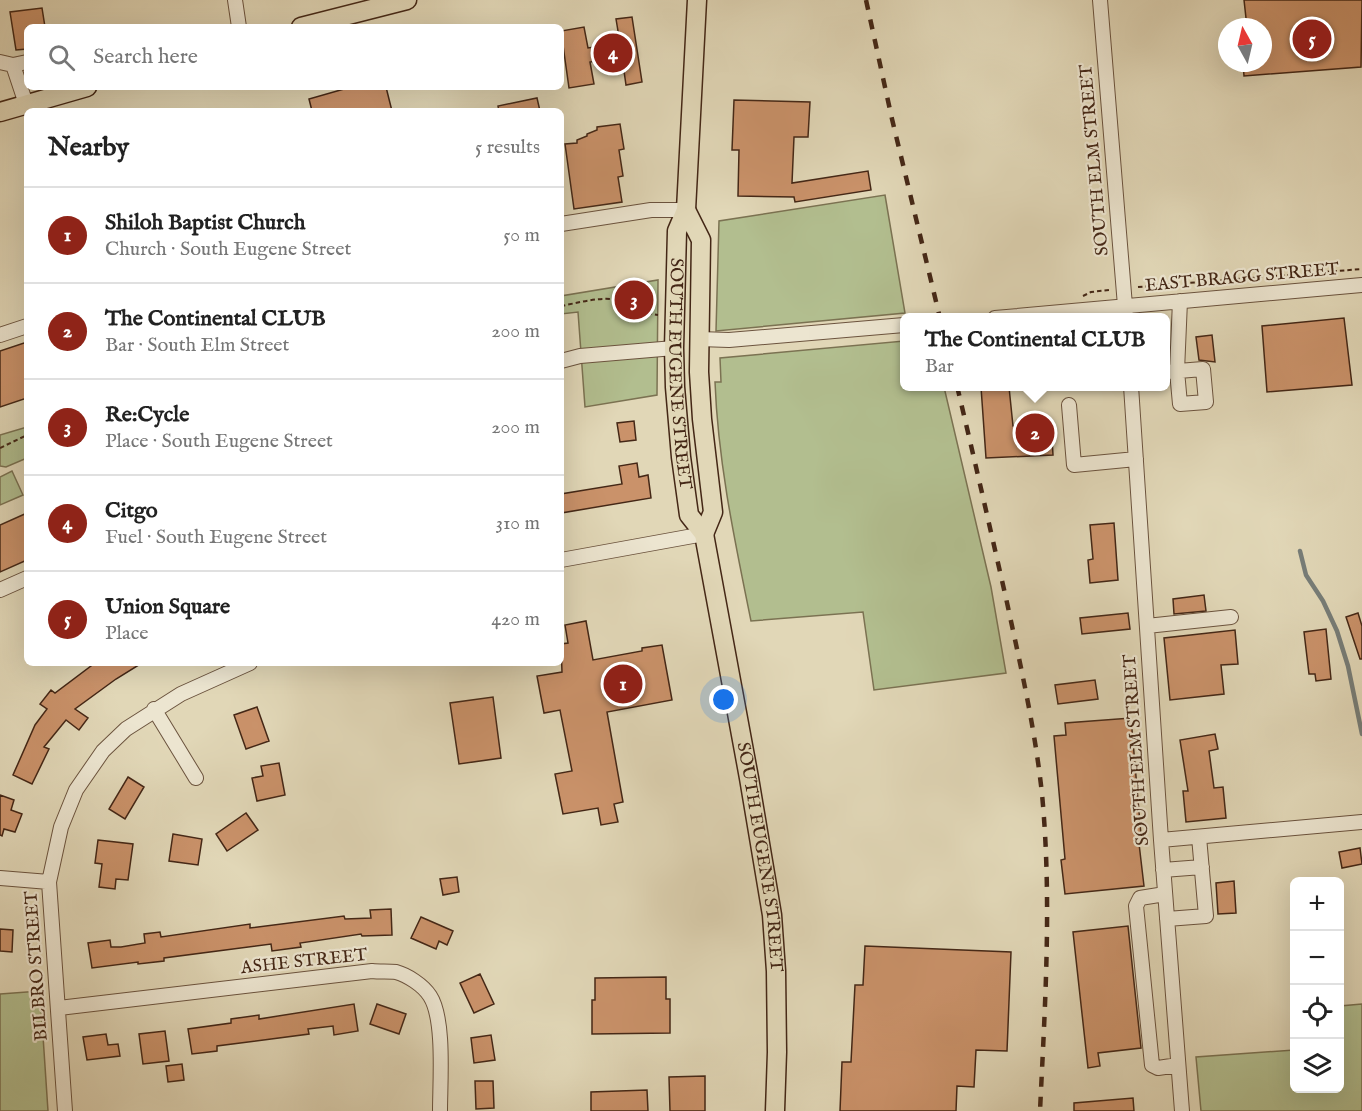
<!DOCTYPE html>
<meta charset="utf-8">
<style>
body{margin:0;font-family:"IM FELL English",serif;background:#f6f6f6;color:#222}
.controls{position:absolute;right:18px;bottom:18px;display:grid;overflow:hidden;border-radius:9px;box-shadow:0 6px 24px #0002}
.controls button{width:54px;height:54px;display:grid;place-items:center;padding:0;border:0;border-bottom:2px solid #e0e0e0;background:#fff;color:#222;font:30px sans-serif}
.compass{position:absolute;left:1218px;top:18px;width:54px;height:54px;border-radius:50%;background:#fff;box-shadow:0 6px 24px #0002;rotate:352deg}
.you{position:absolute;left:724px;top:700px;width:21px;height:21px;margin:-15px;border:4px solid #fff;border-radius:50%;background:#1a73e8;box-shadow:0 0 0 9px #1a73e833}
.badge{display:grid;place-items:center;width:39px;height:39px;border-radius:50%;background:#8f2418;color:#fff;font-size:20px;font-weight:700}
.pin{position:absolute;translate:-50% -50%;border:3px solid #fff;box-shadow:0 2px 6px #0006}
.popup{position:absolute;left:900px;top:313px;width:270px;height:78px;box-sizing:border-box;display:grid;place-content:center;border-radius:9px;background:#fff;filter:drop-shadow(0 2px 4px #0005);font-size:20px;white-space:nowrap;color:#767676}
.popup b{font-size:22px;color:#222}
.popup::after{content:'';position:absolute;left:50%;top:100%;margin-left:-12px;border:12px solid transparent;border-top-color:#fff}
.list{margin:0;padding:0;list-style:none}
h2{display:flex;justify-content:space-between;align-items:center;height:78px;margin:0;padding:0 24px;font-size:26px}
h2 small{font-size:20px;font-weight:400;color:#767676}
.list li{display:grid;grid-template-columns:39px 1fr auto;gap:18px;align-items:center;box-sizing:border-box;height:96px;padding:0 24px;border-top:2px solid #e0e0e0}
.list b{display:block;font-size:22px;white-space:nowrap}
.list p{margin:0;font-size:20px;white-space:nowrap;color:#767676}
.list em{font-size:20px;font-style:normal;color:#767676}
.icon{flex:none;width:33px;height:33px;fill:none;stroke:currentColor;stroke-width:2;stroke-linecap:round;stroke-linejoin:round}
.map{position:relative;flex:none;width:1362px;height:1111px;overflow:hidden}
.search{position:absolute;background:#fff;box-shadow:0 6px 24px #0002;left:24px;top:24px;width:540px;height:66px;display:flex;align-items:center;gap:15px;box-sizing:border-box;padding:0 21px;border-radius:9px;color:#767676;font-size:22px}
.panel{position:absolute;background:#fff;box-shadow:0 6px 24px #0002;left:24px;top:108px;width:540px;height:558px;border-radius:9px}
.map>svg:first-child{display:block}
</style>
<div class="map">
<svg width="1362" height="1111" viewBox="0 0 1362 1111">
<rect width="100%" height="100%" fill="#e1d7b7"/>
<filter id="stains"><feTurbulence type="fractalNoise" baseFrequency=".00333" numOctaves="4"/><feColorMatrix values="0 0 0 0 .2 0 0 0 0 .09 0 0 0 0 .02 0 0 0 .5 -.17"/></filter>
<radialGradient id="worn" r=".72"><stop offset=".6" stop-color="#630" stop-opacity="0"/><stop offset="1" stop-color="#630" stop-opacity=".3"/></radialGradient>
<path fill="#b2be8f" stroke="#7b7252" stroke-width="1.5" d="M885,195L905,313L716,331L719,221Z
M658,280L657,395L585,407L578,312L561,314V296Z
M904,341V386L944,387L991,587L1006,673L874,690L863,612L751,621C735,542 718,463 715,382H721L720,358Z
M27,427V458L6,467L0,466V435Z
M12,471L23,495L0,505V477Z
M40,991L48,1111H0V994Z
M1362,1004V1111H1201L1196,1057L1294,1050V1088H1340V1006Z"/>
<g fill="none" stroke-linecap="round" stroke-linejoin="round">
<path stroke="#777d78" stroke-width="4.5" d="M1300,551L1306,575L1323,601L1337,631L1348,666L1362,734"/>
</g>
<path fill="#ca926a" stroke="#442716" stroke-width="1.5" d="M1244,0H1362L1361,67L1244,76L1243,63H1263V27H1247Z
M42,8L45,27H27V49L16,50L10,12Z
M632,17L642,82L626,85L622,57L590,62L594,84L569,88L561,31L584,27L588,48L620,43L616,19Z
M351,87H386L392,111H312L309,99Z
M537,98L540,111H499L498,106Z
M734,100L810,102L808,137H794L792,183L868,171L871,190L795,202L794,197L738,196L739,150H732Z
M620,124L624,149L619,150L623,176L618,177L622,202L574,209L565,144L577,143V140L587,136V134L597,130V127Z
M1344,318L1352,385L1267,392L1262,326Z
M1212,335L1215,362L1199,360L1196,337Z
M27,342V398L0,407V351Z
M981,387H1009L1013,426L1051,422L1053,455L986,458Z
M634,421L636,440L620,442L617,423Z
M637,463L639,477L648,475L651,498L561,513V494L622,484L619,466Z
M27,513V560L0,572V525Z
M1114,523L1118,580L1090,583L1088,560L1093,559L1090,525Z
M1204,595L1206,611L1174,614L1173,599Z
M1128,613L1130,629L1082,634L1080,618Z
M1358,613L1362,626V659H1360L1346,617Z
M586,621L593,660L642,651V648L662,645L672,700L607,712L623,802L614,804L618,822L601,825L598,808L563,814L555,774L572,771L560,710L544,713L537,676L562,672L561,644L568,643L565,625Z
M1326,629L1331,679L1316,681L1315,674H1309L1304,632Z
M1235,630L1238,664L1221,665L1224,694L1170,700L1164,638Z
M95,663H142L116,679L75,709L88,718L79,730L66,720L44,747L49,749L32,784L13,775L35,725L47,709L40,704L51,690L55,693Z
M1095,680L1098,699L1058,704L1055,685Z
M493,697L501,758L459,764L450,703Z
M257,707L269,741L246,749L234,715Z
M1131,718L1141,835H1138L1144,886L1065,894L1061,860L1065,859L1054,736L1066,735L1065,723Z
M1215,734L1218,749L1209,751L1214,788L1223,787L1226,818L1186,822L1183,791H1188L1180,740Z
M279,763L285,795L257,801L252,778L263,776L261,766Z
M128,777L144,787L125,819L109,809Z
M0,795L14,800L11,810L22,814L15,832L4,829L2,836L0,835Z
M246,813L258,830L227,851L216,834Z
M173,834L202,839L198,865L169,861Z
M98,840L133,844L128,880L116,879L115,889L99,887L102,864L95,863Z
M1360,848L1362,864L1342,868L1339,852Z
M457,877L459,892L443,895L440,879Z
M1234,881L1236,913L1218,914L1216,883Z
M391,909L392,935L362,936L361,934L300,943L301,947L272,951L271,944L164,958V961L138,964V962L92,968L88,943L110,940L111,947H121L145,943L144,934L160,932L161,937L250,924V928L344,916L345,919L371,918L370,910Z
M421,917L453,931L447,945L439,941L436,949L411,938Z
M1128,926L1141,1048L1098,1053L1100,1066L1088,1068L1073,932Z
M0,929L13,930L12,952L0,951Z
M865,946L1011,952L1007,1051L976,1050L974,1087L957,1086L956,1111H840L842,1062H851L855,985H863Z
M480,974L494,1004L474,1013L460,983Z
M666,977V999H670V1033L592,1034V1000H595V978Z
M354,1004L358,1031L334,1035L333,1026L308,1029L309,1034L217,1046V1051L192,1054L188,1029L231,1023V1019L259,1015V1019Z
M377,1004L406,1014L399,1034L370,1024Z
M165,1031L169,1061L143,1064L139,1034Z
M106,1034L108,1045L118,1044L120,1056L87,1060L83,1037Z
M491,1035L495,1060L474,1063L471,1038Z
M182,1064L184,1080L168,1082L166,1066Z
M705,1076V1111H670L669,1077Z
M475,1081H493L494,1108L476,1109Z
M647,1090L648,1111H591V1092Z
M1133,1098L1134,1111H1074V1103Z"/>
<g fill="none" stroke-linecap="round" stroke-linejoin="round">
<g stroke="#6b533e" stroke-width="16">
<path id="minor" d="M235,0L239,27
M1100,0L1126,318
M0,62L13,65L27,62
M13,65L26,104
M561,224L651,210H686
M995,318L1362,285
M0,335L27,326
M699,339L729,340L904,325
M561,361L580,356L674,348
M1166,372L1203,369L1206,402L1180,404L1177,371L1180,301
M1131,386L1161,840L1182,1111
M1069,405L1074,465L1136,459
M561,560L704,534
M0,590L27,578
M1147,626L1231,617
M154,709L196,778
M1161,840L1362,822
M1163,870L1202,867
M0,878L49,882
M1165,894L1140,898L1136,906L1152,1065L1158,1068L1178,1065
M1167,919L1206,916L1199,837
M59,1008L372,971C380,972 388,971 396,972C407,975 423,985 430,996C445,1019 440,1082 440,1111
M65,1111L49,882L61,827L76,790L103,751L126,729L181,694L250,663"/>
</g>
<g stroke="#442716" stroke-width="21">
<g id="major">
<path id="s1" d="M697,0L686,210L677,231L674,348L675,387L681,457L689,515L704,534L749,778L772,915L776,971L777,1052L775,1111"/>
<path d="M301,27L407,0"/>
<path d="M0,112L87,87"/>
<path d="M686,210L701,240L699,372L702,419L713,512L704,534"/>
</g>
</g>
<path stroke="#442716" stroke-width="2" stroke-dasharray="4.5 3" stroke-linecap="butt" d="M1138,287L1362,269
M1083,296L1091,292L1109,290
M561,306C578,303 600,296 618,300C632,303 643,313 658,315
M0,448L27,435"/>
<use href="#minor" stroke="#ece5d0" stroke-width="14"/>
<use href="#major" stroke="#e1d7b7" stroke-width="18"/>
<path stroke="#442716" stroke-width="4.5" stroke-dasharray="10 10" stroke-linecap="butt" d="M866,0L892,119L940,318
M957,386C974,457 990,528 1006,598C1020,663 1035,728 1042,794C1052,900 1045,1005 1040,1111"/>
</g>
<g text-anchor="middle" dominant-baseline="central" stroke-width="4.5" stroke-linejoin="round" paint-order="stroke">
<g font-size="18" fill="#442716" stroke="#ece5d0">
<text transform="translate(1095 160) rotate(-95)">SOUTH ELM STREET</text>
<text transform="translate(1242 278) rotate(-5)">EAST BRAGG STREET</text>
<text stroke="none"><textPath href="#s1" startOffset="376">SOUTH EUGENE STREET</textPath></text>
<text transform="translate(1137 750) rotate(-94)">SOUTH ELM STREET</text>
<text stroke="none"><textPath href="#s1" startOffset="870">SOUTH EUGENE STREET</textPath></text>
<text transform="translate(304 962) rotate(-6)">ASHE STREET</text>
<text transform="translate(37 966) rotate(-94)">BILBRO STREET</text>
</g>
</g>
<rect width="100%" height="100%" filter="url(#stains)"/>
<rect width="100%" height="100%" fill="url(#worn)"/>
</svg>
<div class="controls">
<button>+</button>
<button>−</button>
<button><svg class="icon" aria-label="locate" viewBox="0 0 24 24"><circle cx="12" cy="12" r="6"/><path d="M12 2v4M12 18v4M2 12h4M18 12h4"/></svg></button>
<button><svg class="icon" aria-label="layers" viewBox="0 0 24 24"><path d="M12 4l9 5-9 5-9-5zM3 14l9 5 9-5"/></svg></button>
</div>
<svg class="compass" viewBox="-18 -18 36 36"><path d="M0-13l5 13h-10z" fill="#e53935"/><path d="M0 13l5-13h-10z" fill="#767676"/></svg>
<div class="you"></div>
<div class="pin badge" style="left:623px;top:684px">1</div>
<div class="pin badge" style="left:1035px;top:433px">2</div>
<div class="popup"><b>The Continental CLUB</b>Bar</div>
<div class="pin badge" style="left:634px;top:300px">3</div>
<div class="pin badge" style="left:613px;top:53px">4</div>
<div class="pin badge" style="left:1312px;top:39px">5</div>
<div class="search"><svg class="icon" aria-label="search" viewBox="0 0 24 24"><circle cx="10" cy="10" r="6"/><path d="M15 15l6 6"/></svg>Search here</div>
<section class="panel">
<h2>Nearby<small>5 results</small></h2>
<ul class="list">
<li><span class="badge">1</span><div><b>Shiloh Baptist Church</b><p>Church · South Eugene Street</p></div><em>50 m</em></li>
<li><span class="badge">2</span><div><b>The Continental CLUB</b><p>Bar · South Elm Street</p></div><em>200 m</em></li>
<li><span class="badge">3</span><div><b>Re:Cycle</b><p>Place · South Eugene Street</p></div><em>200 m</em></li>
<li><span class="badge">4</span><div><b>Citgo</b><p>Fuel · South Eugene Street</p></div><em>310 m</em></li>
<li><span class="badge">5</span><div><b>Union Square</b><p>Place</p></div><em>420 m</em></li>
</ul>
</section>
</div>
